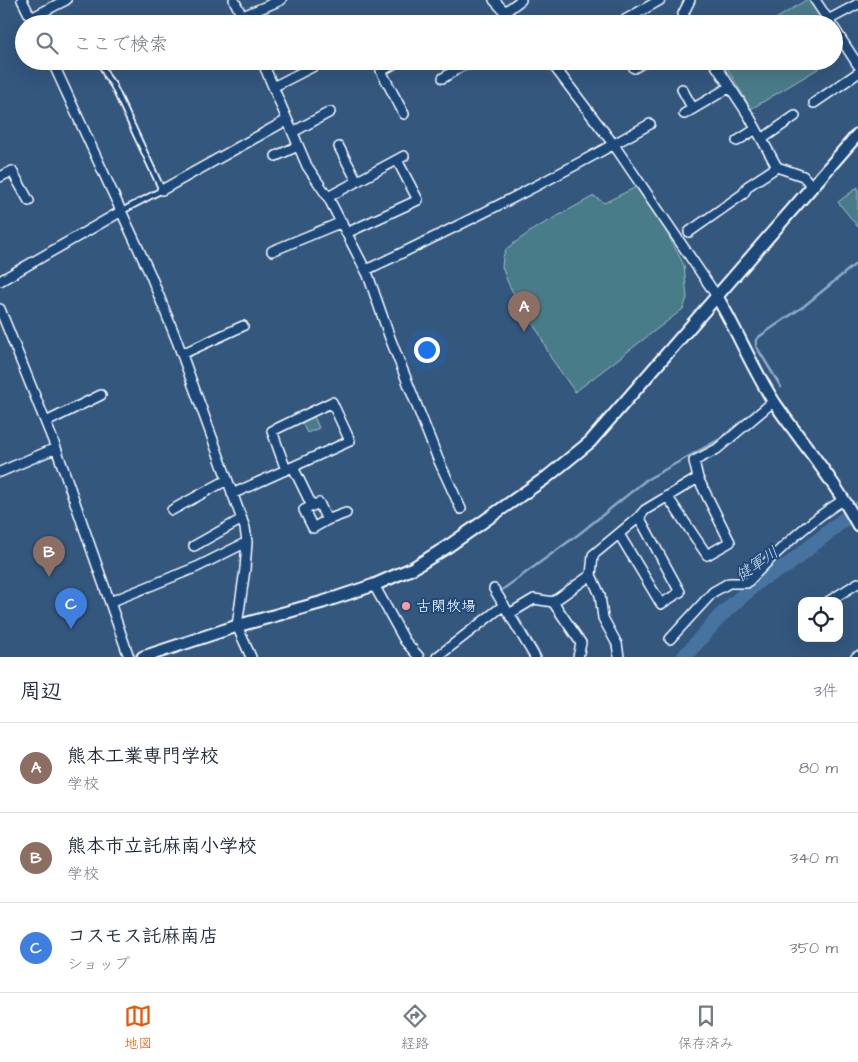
<!DOCTYPE html>
<html lang="ja">
<meta charset="utf-8">
<style>
body{margin:0;font-family:"Architects Daughter","Klee One",sans-serif;background:#f2f2f3;color:#1f2937}
.controls{position:absolute;right:15px;bottom:15px;display:grid;overflow:hidden;border-radius:10px;box-shadow:0 5px 20px #0002}
.controls button{width:45px;height:45px;display:grid;place-items:center;padding:0;border:0;border-bottom:1px solid #e0e1e3;background:#fff;color:#1f2937;font:25px sans-serif}
.you{position:absolute;left:426px;top:349px;width:18px;height:18px;margin:-12px;border:4px solid #fff;border-radius:50%;background:#1a73e8;box-shadow:0 0 0 8px #1a73e833}
.badge{display:grid;place-items:center;width:32px;height:32px;border-radius:50%;background:#ea580c;color:#fff;font-size:16px;font-weight:700}
.pin{position:absolute;translate:-50% -41px;filter:drop-shadow(0 1px 2px #0008)}
.pin::after{content:'';position:absolute;top:26px;width:18px;height:15px;background:inherit;clip-path:polygon(0 0,100% 0,50% 100%)}
.list{margin:0;padding:0;list-style:none}
h2{display:flex;justify-content:space-between;align-items:center;height:65px;margin:0;padding:0 20px;font-size:21px}
h2 small{font-size:16px;font-weight:400;color:#747a83}
.list li{display:grid;grid-template-columns:32px 1fr auto;gap:15px;align-items:center;box-sizing:border-box;height:90px;padding:0 20px;border-top:1px solid #e0e1e3}
.list b{display:block;font-size:19px;white-space:nowrap}
.list p{margin:0;font-size:16px;white-space:nowrap;color:#747a83}
.list em{font-size:16px;font-style:normal;color:#747a83}
.icon{flex:none;width:28px;height:28px;fill:none;stroke:currentColor;stroke-width:2;stroke-linecap:round;stroke-linejoin:round}
.map{position:relative;flex:none;width:858px;height:657px;overflow:hidden}
.search{position:absolute;background:#fff;box-shadow:0 5px 20px #0002;left:15px;right:15px;top:15px;height:55px;display:flex;align-items:center;gap:12px;box-sizing:border-box;padding:0 18px;border-radius:28px;color:#747a83;font-size:19px}
.sheet{height:335px;background:#fff}
nav{display:flex;justify-content:space-around;align-items:center;box-sizing:border-box;height:70px;border-top:1px solid #e0e1e3;background:#fff;font-size:14px;color:#747a83}
nav a{display:grid;justify-items:center;gap:2px}
nav .on{color:#ea580c}
.map>svg:first-child{display:block}
</style>
<div class="map">
<svg width="858" height="657" viewBox="0 0 858 657">
<rect width="100%" height="100%" fill="#34577e"/>
<filter id="ink" filterUnits="userSpaceOnUse"><feTurbulence type="fractalNoise" baseFrequency=".02" numOctaves="2"/><feDisplacementMap in="SourceGraphic" scale="10" xChannelSelector="R" yChannelSelector="G"/><feConvolveMatrix kernelMatrix="1 2 1 2 8 2 1 2 1" color-interpolation-filters="sRGB"/></filter>
<g filter="url(#ink)">
<path fill="#4a7c89" stroke="#a4bec4" d="M806,0H811L828,24H768Z
M723,61H831L751,109Z
M636,187L665,229L684,265L687,298L683,309L575,392L551,358L539,333L523,311L508,283L502,267L503,257L506,249L534,229L594,196L604,203Z
M858,187V227L838,202Z
M313,414L319,428L307,433L300,419Z"/>
<g fill="none" stroke-linecap="round" stroke-linejoin="round">
<path stroke="#90abc7" stroke-width="2.5" d="M781,387L756,346V340L760,336L804,306L858,262
M502,590L579,534L646,480L720,439L764,404
M518,618L541,657"/>
<path stroke="#4673a1" stroke-width="15" d="M684,657L720,616L761,579L788,565L858,508"/>
<g stroke="#fff" stroke-width="8">
<path id="lane" d="M100,61L107,77L113,85L162,190L122,211"/>
</g>
<g stroke="#fff" stroke-width="12">
<path id="street" d="M22,0L33,22
M234,0L246,24
M494,0L516,24
M815,0L831,24
M505,12L521,0
M243,16L281,0
M31,18L66,0
M828,20L858,4
M618,24L660,0
M689,24L683,14L690,0
M834,28L858,65
M52,61L151,276L177,341L245,528L247,542L245,569L237,626L251,657
M262,61L307,166L328,197L368,275L390,338L438,459L461,509
M399,61L381,71L404,114
M550,61L614,145L716,295
M713,61L749,116L777,167L803,176L812,186
M634,68L646,61
M443,78L462,66L484,61
M273,87L324,61
M682,89L693,109
M814,103L858,73
M684,114L730,87
M293,132L330,112
M762,139L795,116
M737,141L756,129
M339,147L357,181
M276,156L298,146
M0,177L12,171L29,201
M162,190L287,120
M328,197L404,156
M351,231L418,200L397,160
M689,232L743,194L748,186L777,167
M272,251L342,222
M366,270C462,225 558,176 650,124
M0,281L120,212
M0,309L56,448L129,657
M182,354L243,326
M46,422L101,395
M293,467L312,506L319,503L327,520L313,528L304,510L312,506
M0,472L56,448
M232,494L350,441L332,402L272,431L286,470
M667,496L707,555L730,542L698,478
M172,510L227,480
M327,520L346,513
M619,534L661,604L680,592L639,517
M194,546L242,519
M374,585L405,641L419,657
M494,589L535,657
M829,601L858,583
M110,602L197,567L247,542
M553,602L591,575
M509,614L534,599L553,602L581,643L578,657
M670,639L713,592L729,583H747C776,552 808,522 843,500
M437,657L504,605
M619,657L617,644L603,618L600,595L591,575L593,555L639,517L645,510L698,478L694,461L717,449L774,401
M856,657L858,656"/>
</g>
<g stroke="#fff" stroke-width="15">
<path id="secondary" d="M716,295C737,330 752,368 774,402C802,443 835,481 858,525
M143,657L237,626L323,602L374,585L413,568L447,547L547,477L590,442L858,134"/>
</g>
<use href="#lane" stroke="#1f4a7a" stroke-width="4.5"/>
<use href="#street" stroke="#1f4a7a" stroke-width="9"/>
<use href="#secondary" stroke="#1f4a7a" stroke-width="11"/>
</g>
</g>
<circle fill="#ff9aa2" stroke="#1f4a7a" stroke-width="2" cx="406" cy="606" r="5"/>
<g text-anchor="middle" dominant-baseline="central" stroke-width="4" stroke-linejoin="round" paint-order="stroke">
<g font-size="15" fill="#fff" stroke="#1f4a7a" text-anchor="start">
<text x="416" y="606">古閑牧場</text>
</g>
<g font-size="16" font-style="italic" fill="#d1dce8" stroke="#1f4a7a">
<text transform="translate(757 564) rotate(-35)">健軍川</text>
</g>
</g>
</svg>
<div class="controls">
<button><svg class="icon" aria-label="locate" viewBox="0 0 24 24"><circle cx="12" cy="12" r="6"/><path d="M12 2v4M12 18v4M2 12h4M18 12h4"/></svg></button>
</div>
<div class="you"></div>
<div class="pin badge" style="left:524px;top:332px;background:#8d6e63">A</div>
<div class="pin badge" style="left:49px;top:577px;background:#8d6e63">B</div>
<div class="pin badge" style="left:71px;top:629px;background:#3f7fe0">C</div>
<div class="search"><svg class="icon" aria-label="search" viewBox="0 0 24 24"><circle cx="10" cy="10" r="6"/><path d="M15 15l6 6"/></svg>ここで検索</div>
</div>
<section class="sheet">
<h2>周辺<small>3件</small></h2>
<ul class="list">
<li><span class="badge" style="background:#8d6e63">A</span><div><b>熊本工業専門学校</b><p>学校</p></div><em>80 m</em></li>
<li><span class="badge" style="background:#8d6e63">B</span><div><b>熊本市立託麻南小学校</b><p>学校</p></div><em>340 m</em></li>
<li><span class="badge" style="background:#3f7fe0">C</span><div><b>コスモス託麻南店</b><p>ショップ</p></div><em>350 m</em></li>
</ul>
</section>
<nav>
<a class="on"><svg class="icon" aria-label="map" viewBox="0 0 24 24"><path d="M3 6l6-2 6 2 6-2v14l-6 2-6-2-6 2zM9 4v14M15 6v14"/></svg>地図</a>
<a><svg class="icon" aria-label="directions" viewBox="0 0 24 24"><path d="M12 3l9 9-9 9-9-9zM9 14v-3h6M13 9l2 2-2 2"/></svg>経路</a>
<a><svg class="icon" aria-label="saved" viewBox="0 0 24 24"><path d="M7 4h10v16l-5-4-5 4z"/></svg>保存済み</a>
</nav>
